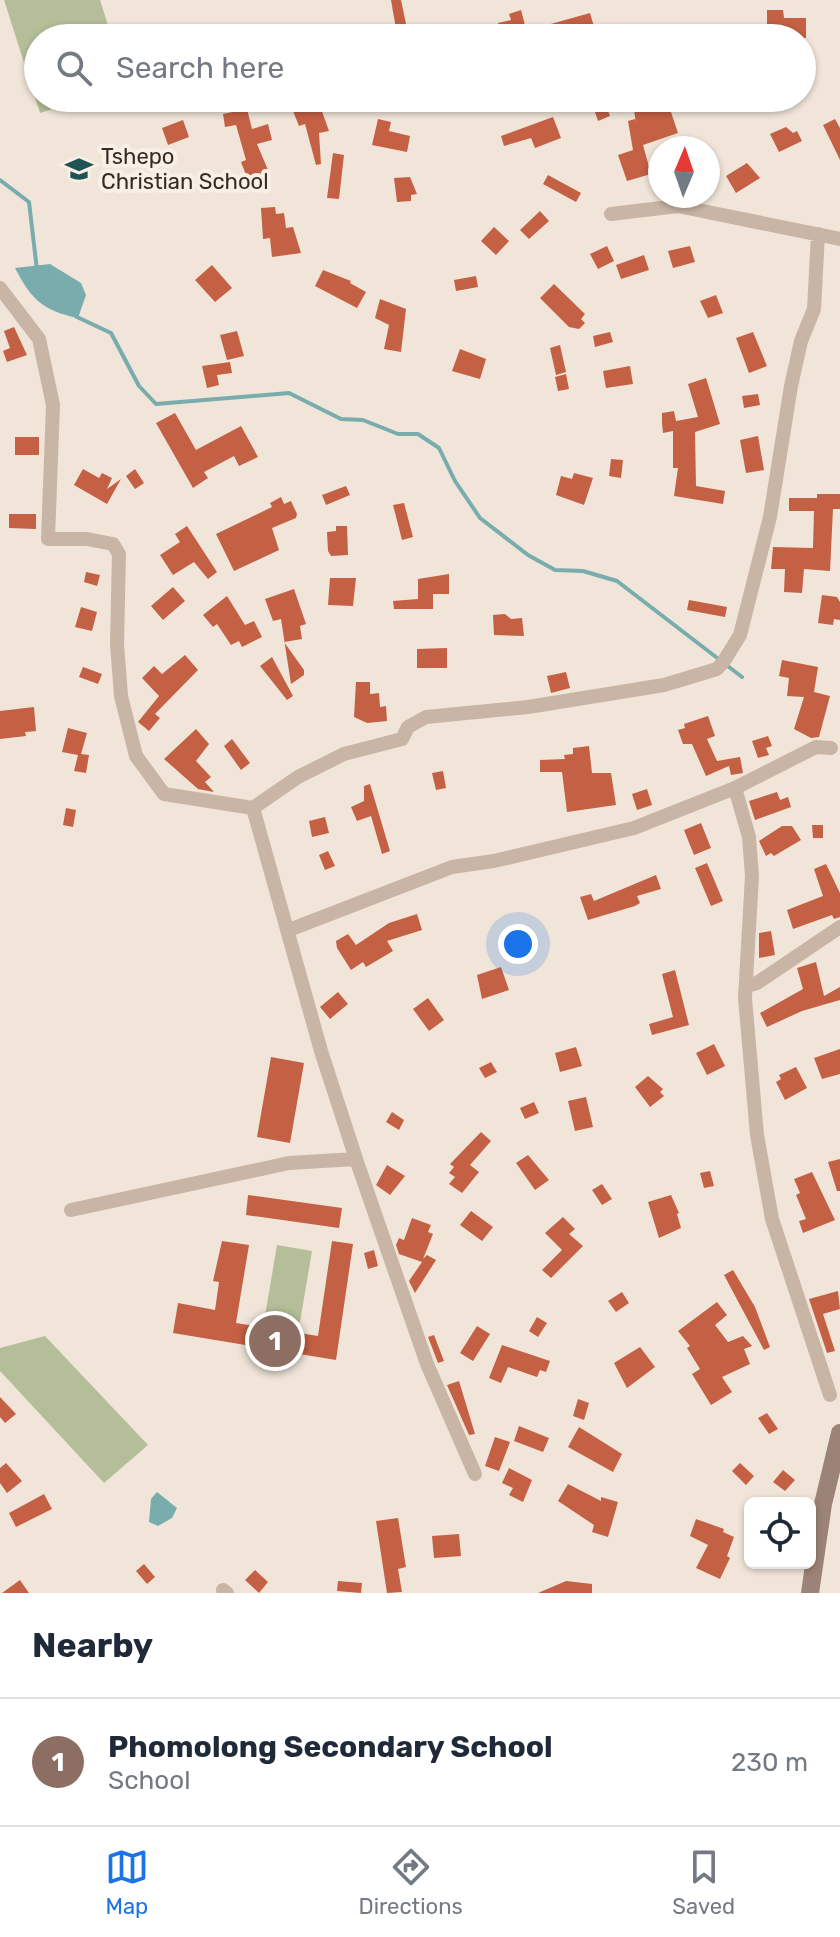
<!DOCTYPE html>
<style>
body{margin:0;font-family:Rubik,sans-serif;background:#f6f6f7;color:#1f2937}
.controls{position:absolute;right:24px;bottom:24px;display:grid;overflow:hidden;border-radius:12px;box-shadow:0 2px 6px #0004}
.controls button{width:72px;height:72px;display:grid;place-items:center;padding:0;border:0;border-bottom:2px solid #e0e1e3;background:#fff;color:#1f2937;font:40px sans-serif}
.compass{position:absolute;left:648px;top:136px;width:72px;height:72px;border-radius:50%;background:#fff;box-shadow:0 2px 6px #0004;rotate:2deg}
.you{position:absolute;left:518px;top:944px;width:28px;height:28px;margin:-20px;border:6px solid #fff;border-radius:50%;background:#1a73e8;box-shadow:0 0 0 12px #1a73e833}
.badge{display:grid;place-items:center;width:52px;height:52px;border-radius:50%;background:#1a73e8;color:#fff;font-size:26px;font-weight:700}
.pin{position:absolute;translate:-50% -50%;border:4px solid #fff;box-shadow:0 2px 8px #0006}
.list{margin:0;padding:0;list-style:none}
h2{display:flex;justify-content:space-between;align-items:center;height:104px;margin:0;padding:0 32px;font-size:34px}
h2 small{font-size:26px;font-weight:400;color:#747a83}
.list li{display:grid;grid-template-columns:52px 1fr auto;gap:24px;align-items:center;box-sizing:border-box;height:128px;padding:0 32px;border-top:2px solid #e0e1e3}
.list b{display:block;font-size:30px;white-space:nowrap}
.list p{margin:0;font-size:26px;white-space:nowrap;color:#747a83}
.list em{font-size:26px;font-style:normal;color:#747a83}
.icon{flex:none;width:44px;height:44px;fill:none;stroke:currentColor;stroke-width:2;stroke-linecap:round;stroke-linejoin:round}
.map{position:relative;flex:none;width:840px;height:1593px;overflow:hidden}
.search{position:absolute;background:#fff;box-shadow:0 2px 6px #0004;left:24px;right:24px;top:24px;height:88px;display:flex;align-items:center;gap:20px;box-sizing:border-box;padding:0 28px;border-radius:44px;color:#747a83;font-size:30px}
.sheet{height:232px;background:#fff}
nav{display:flex;justify-content:space-around;align-items:center;box-sizing:border-box;height:112px;border-top:2px solid #e0e1e3;background:#fff;font-size:22px;color:#747a83}
nav a{display:grid;justify-items:center;gap:4px}
nav .on{color:#1a73e8}
.map>svg:first-child{display:block}
</style>
<div class="map">
<svg width="840" height="1593" viewBox="0 0 840 1593">
<rect width="100%" height="100%" fill="#f1e5d9"/>
<path fill="#b4bf99" d="M4,0H100L112,38H38V98H87L40,113Z
M277,1245L312,1251L300,1322L265,1316Z
M45,1336L148,1445L104,1483L0,1371V1348Z"/>
<path fill="#79acad" d="M50,264L81,283L86,295L78,318C43,311 31,299 15,268Z
M157,1492L177,1508L172,1518L158,1526L149,1522L151,1499Z"/>
<g fill="none" stroke-linecap="round" stroke-linejoin="round">
<path stroke="#79acad" stroke-width="4" d="M0,180L29,202L37,270
M77,317L111,333L139,386L156,404L289,393L341,419L363,420L398,434H418L439,448L455,481L480,518L528,555L555,570L583,571L617,581L742,677"/>
</g>
<path fill="#c46044" d="M391,0H401L409,38H376V31L396,29Z
M521,10L526,29L501,36L498,23L511,20L509,14Z
M767,10H783L784,18H806V38H767Z
M590,13L595,30L569,38H543L540,27Z
M372,98H383L380,111L369,108Z
M582,98H621V99L606,105L610,116L598,121L594,109L587,112Z
M643,98H678L680,110L671,112L678,133L643,145L651,174L627,181L618,155L633,150L628,121L635,119L636,124L633,102Z
M319,103L329,131L319,133L321,164L316,165L305,124L299,126L293,111Z
M247,109L252,129L268,124L272,140L257,144L271,177L250,185L241,162L246,160L236,125L225,127L223,114Z
M553,117L561,138L535,148L531,138L504,146L501,136Z
M378,119L391,122L389,131L410,136L407,152L372,145Z
M835,119L840,128V160L823,125Z
M183,120L189,137L168,145L162,128Z
M786,127L793,133L797,131L802,141L779,152L770,134Z
M333,153L344,155L339,199L327,198Z
M747,163L760,178L736,193L726,176Z
M548,175L581,193L576,202L543,184Z
M410,177L417,194L411,195V201L397,202L394,178Z
M275,207L276,214L284,213L286,228L293,227L301,253L272,257L270,238L263,239L261,208Z
M540,211L549,221L529,239L520,230Z
M494,227L509,241L496,255L481,241Z
M607,246L614,261L598,269L590,254Z
M690,246L695,262L673,268L668,251Z
M644,255L649,270L621,279L616,265Z
M212,265L232,288L215,302L195,280Z
M323,270L351,281L350,283L366,292L357,308L315,286Z
M476,276L478,287L456,291L454,280Z
M554,284L585,314L581,319L585,323L579,329L569,327L540,298Z
M716,295L723,313L708,318L700,301Z
M380,299L406,309L401,352L384,349L389,325L375,318Z
M14,327L27,355L7,362L3,351L10,348L4,331Z
M237,331L244,356L227,360L220,335Z
M610,332L613,342L595,347L593,336Z
M753,332L767,366L749,373L736,338Z
M560,345L566,372L556,375L550,348Z
M460,349L486,359L480,379L452,371Z
M230,362L232,373L217,375L219,385L207,388L202,366Z
M630,366L633,384L606,388L603,371Z
M566,374L569,389L558,391L555,377Z
M706,378L720,424L695,432L696,486L725,491L723,504L674,496L678,468H673V431L663,433L662,423V413L674,411L676,421L698,417L688,384Z
M758,394L760,405L744,408L742,396Z
M175,413L196,450L241,426L258,457L239,466L234,456L204,472L208,478L193,488L156,423Z
M758,436L764,470L746,473L740,440Z
M15,437H39V455H15Z
M611,459L623,460L621,478L609,476Z
M83,469L99,478L102,473L112,478L107,489L121,479L107,504L74,485Z
M135,469L144,483L135,489L126,476Z
M574,473L593,478L584,505L556,495L561,476L572,479Z
M346,486L350,495L326,505L322,495Z
M817,494H840V509H833L830,571L804,569L802,593L784,592L785,569H771L773,547L813,548L814,511H789V498H817Z
M281,497L284,504L291,501L297,514L296,518L272,528L279,550L234,571L216,534L272,507L270,503Z
M404,503L413,537L402,540L393,505Z
M9,514H36V529L9,528Z
M187,526L217,572L208,579L194,562L173,575L160,555L180,542L175,534Z
M336,526H347L348,555L331,556L328,551L327,532L336,531Z
M86,572L100,575L97,586L84,582Z
M449,574V594H433V609H394L393,601L418,599V579Z
M330,578H356L353,606L328,605Z
M173,587L185,601L163,620L151,606Z
M294,589L306,624L300,626L302,639L284,642L304,670V675L291,684L281,619L273,621L265,599Z
M822,595L837,597L840,602V620L834,619L833,625L818,623Z
M227,596L245,625L254,621L262,637L242,647L239,641L231,645L217,624L213,627L203,615Z
M689,600L727,607L725,617L687,610Z
M81,607L97,612L92,631L75,627Z
M505,614L511,619L522,618L524,636L494,635L493,615Z
M447,648V668H417V649Z
M185,655L198,670L155,714L160,718L149,731L138,722L159,696L142,678L154,666L162,674Z
M272,657L293,696L287,700L260,666Z
M782,660L818,667L814,692L830,696L819,737L811,738L794,729L804,697L787,696L789,678L779,676Z
M83,667L102,674L98,684L79,677Z
M566,672L570,688L551,693L547,676Z
M356,682H370V694L379,693L380,707L386,706L387,721L367,723L354,717Z
M34,707L36,731L25,732L26,736L0,739V711Z
M708,716L715,736L707,739L717,761L740,757L743,773L731,775L729,766L706,776L692,744H683L678,730L685,728L684,724Z
M68,728L87,733L81,754L89,755L86,773L74,771L78,755L62,752Z
M196,729L209,744L196,761L211,777L205,782L214,792L198,789L164,759Z
M768,736L772,746L766,748L769,755L758,758L752,741Z
M232,739L250,763L241,770L224,746Z
M589,746L592,773H611L616,805L567,812L562,772H540V760L565,759L564,755L573,754V748Z
M443,771L446,788L436,790L432,773Z
M370,784L390,851L382,854L371,816L357,821L351,807L364,801V786Z
M647,789L652,805L637,810L632,794Z
M777,792L780,800L788,797L791,807L755,820L749,801Z
M66,808L76,810L73,827L63,825Z
M325,817L329,833L312,837L309,821Z
M701,823L711,848L694,855L684,830Z
M812,825H823V838H813Z
M782,826H792L801,840L774,856L771,853L766,856L759,841Z
M328,851L335,866L325,870L319,855Z
M707,863L723,901L711,906L695,868Z
M826,864L840,893V917L834,919L832,915L793,929L787,910L823,896L814,869Z
M656,875L661,889L637,896L640,903L635,906L588,920L580,897L591,894L594,901Z
M417,914L422,930L387,941L393,951L366,967L363,962L351,970L337,948L336,941L348,934L356,945L389,923Z
M771,931L775,955L759,958V933Z
M816,962L824,996L840,987V1000L802,1011L767,1027L760,1013L803,989L797,968Z
M501,967L509,990L482,999L477,975Z
M675,970L689,1025L652,1035L649,1024L673,1017L662,974Z
M338,992L348,1004L330,1019L320,1007Z
M428,998L444,1020L429,1031L413,1009Z
M714,1044L725,1066L707,1075L696,1053Z
M576,1047L582,1066L560,1072L555,1053Z
M840,1049V1074L822,1079L814,1058Z
M271,1057L304,1063L290,1143L257,1137Z
M491,1062L497,1072L485,1078L479,1068Z
M796,1067L807,1088L785,1100L776,1082L781,1079L779,1075Z
M648,1076L663,1089L660,1092L664,1096L650,1107L635,1087Z
M586,1097L593,1127L575,1131L568,1101Z
M534,1102L539,1113L525,1119L520,1108Z
M392,1112L404,1120L399,1130L386,1122Z
M481,1132L491,1141L470,1165L479,1172L462,1193L449,1184L455,1177L449,1173L454,1167L450,1164Z
M528,1155L549,1180L535,1190L516,1163Z
M840,1159V1191H837L828,1162Z
M387,1165L405,1176L390,1195L376,1185Z
M710,1171L714,1186L704,1188L700,1173Z
M812,1172L835,1220L803,1233L799,1221L806,1219L796,1195L800,1193L794,1179Z
M602,1184L612,1199L602,1205L592,1190Z
M248,1195L342,1208L339,1228L246,1215Z
M671,1195L679,1213L677,1214L681,1228L659,1238L648,1202Z
M471,1211L493,1227L482,1241L460,1225Z
M563,1217L575,1229L569,1234L583,1246L551,1278L542,1270L562,1250L545,1233Z
M412,1218L431,1225L428,1232L433,1234L423,1259L427,1255L436,1260L415,1293L409,1281L422,1262L399,1254L396,1245L399,1238L404,1240Z
M222,1241L249,1245L236,1323L318,1336L332,1241L353,1244L336,1360L173,1333L178,1303L215,1310L219,1282L213,1281Z
M374,1250L378,1266L368,1269L364,1253Z
M733,1270L755,1307L770,1347L764,1350L724,1275Z
M838,1291L840,1309L823,1314L835,1351L827,1353L809,1299Z
M622,1292L629,1303L616,1312L608,1301Z
M717,1302L727,1315L715,1325L728,1342L743,1336L752,1346L744,1349L750,1364L722,1377L732,1392L711,1405L692,1374L700,1369L687,1348L690,1346L678,1331Z
M537,1317L547,1323L538,1337L529,1331Z
M477,1326L490,1334L473,1361L460,1353Z
M434,1335L444,1361L438,1363L428,1337Z
M502,1345L550,1361L546,1372L540,1370L537,1377L508,1367L501,1383L489,1378Z
M640,1347L655,1367L627,1388L614,1363Z
M459,1381L475,1434L469,1435L447,1385Z
M0,1397L16,1414L5,1423L0,1417Z
M578,1399L589,1403L584,1420L573,1416Z
M767,1413L778,1429L769,1434L758,1418Z
M519,1426L549,1438L543,1452L514,1441Z
M579,1427L622,1454L613,1472L568,1447Z
M495,1437L510,1442L499,1471L485,1466Z
M6,1463L22,1481L7,1493L0,1483V1468Z
M740,1463L754,1476L746,1485L732,1471Z
M509,1468L532,1480L523,1502L509,1495L513,1488L502,1483Z
M783,1470L795,1480L785,1491L773,1482Z
M568,1484L601,1501V1497L618,1502L608,1537L592,1532L594,1525L558,1501Z
M44,1494L52,1509L16,1527L9,1513Z
M398,1518L406,1567L398,1569L402,1592L387,1593L376,1521Z
M696,1519L724,1529L723,1532L734,1537L727,1556L730,1558L720,1579L696,1568L708,1545L690,1536Z
M459,1534L461,1556L434,1558L432,1536Z
M144,1564L155,1577L147,1584L136,1571Z
M255,1570L268,1582L259,1593L245,1580Z
M20,1580L29,1593H2Z
M338,1581L362,1583L361,1593L337,1591Z
M566,1581L592,1584V1593H538Z"/>
<g fill="none" stroke-linecap="round" stroke-linejoin="round">
<path stroke="#c8b5a5" stroke-width="14" d="M611,214L678,206L840,239
M0,288L39,339L53,405L48,539H87L113,544L119,554L117,644L121,696L136,756L164,794L253,808L321,1051L356,1159L427,1364L475,1474
M735,788L749,837L752,876L745,998L757,1135L772,1219L830,1395
M253,808L298,777L344,754L402,739L408,727L426,717L528,707L664,685L717,669L724,661L740,635L770,517L791,386L801,341L814,309L818,234
M289,930L452,867L494,861L634,828L735,788L816,747L831,748
M747,986L757,983L840,927
M71,1210L289,1163L356,1159
M223,1590L227,1593"/>
<path stroke="#9c8377" stroke-width="18" d="M810,1593L823,1504L840,1433"/>
</g>
<defs>
<g id="school-bare" transform="scale(2.16)"><path d="M0-5L7-2L0 1L-7-2ZM-4 1L0 2.5L4 1V4Q0 6-4 4Z" fill="#1d5355" stroke="#f9efe5" stroke-width="2.5" paint-order="stroke"/></g>
</defs>
<g fill-rule="evenodd">
<use href="#school-bare" x="79" y="169"/>
</g>
<g text-anchor="middle" dominant-baseline="central" stroke-width="8" stroke-linejoin="round" paint-order="stroke">
<g font-size="22" fill="#342a26" stroke="#f9efe5" text-anchor="start">
<text x="101" y="156">Tshepo<tspan x="101" dy="25">Christian School</tspan></text>
</g>
</g>
</svg>
<div class="controls">
<button><svg class="icon" aria-label="locate" viewBox="0 0 24 24"><circle cx="12" cy="12" r="6"/><path d="M12 2v4M12 18v4M2 12h4M18 12h4"/></svg></button>
</div>
<svg class="compass" viewBox="-18 -18 36 36"><path d="M0-13l5 13h-10z" fill="#e53935"/><path d="M0 13l5-13h-10z" fill="#747a83"/></svg>
<div class="you"></div>
<div class="pin badge" style="left:275px;top:1341px;background:#8d6e63">1</div>
<div class="search"><svg class="icon" aria-label="search" viewBox="0 0 24 24"><circle cx="10" cy="10" r="6"/><path d="M15 15l6 6"/></svg>Search here</div>
</div>
<section class="sheet">
<h2>Nearby<small></small></h2>
<ul class="list">
<li><span class="badge" style="background:#8d6e63">1</span><div><b>Phomolong Secondary School</b><p>School</p></div><em>230 m</em></li>
</ul>
</section>
<nav>
<a class="on"><svg class="icon" aria-label="map" viewBox="0 0 24 24"><path d="M3 6l6-2 6 2 6-2v14l-6 2-6-2-6 2zM9 4v14M15 6v14"/></svg>Map</a>
<a><svg class="icon" aria-label="directions" viewBox="0 0 24 24"><path d="M12 3l9 9-9 9-9-9zM9 14v-3h6M13 9l2 2-2 2"/></svg>Directions</a>
<a><svg class="icon" aria-label="saved" viewBox="0 0 24 24"><path d="M7 4h10v16l-5-4-5 4z"/></svg>Saved</a>
</nav>
